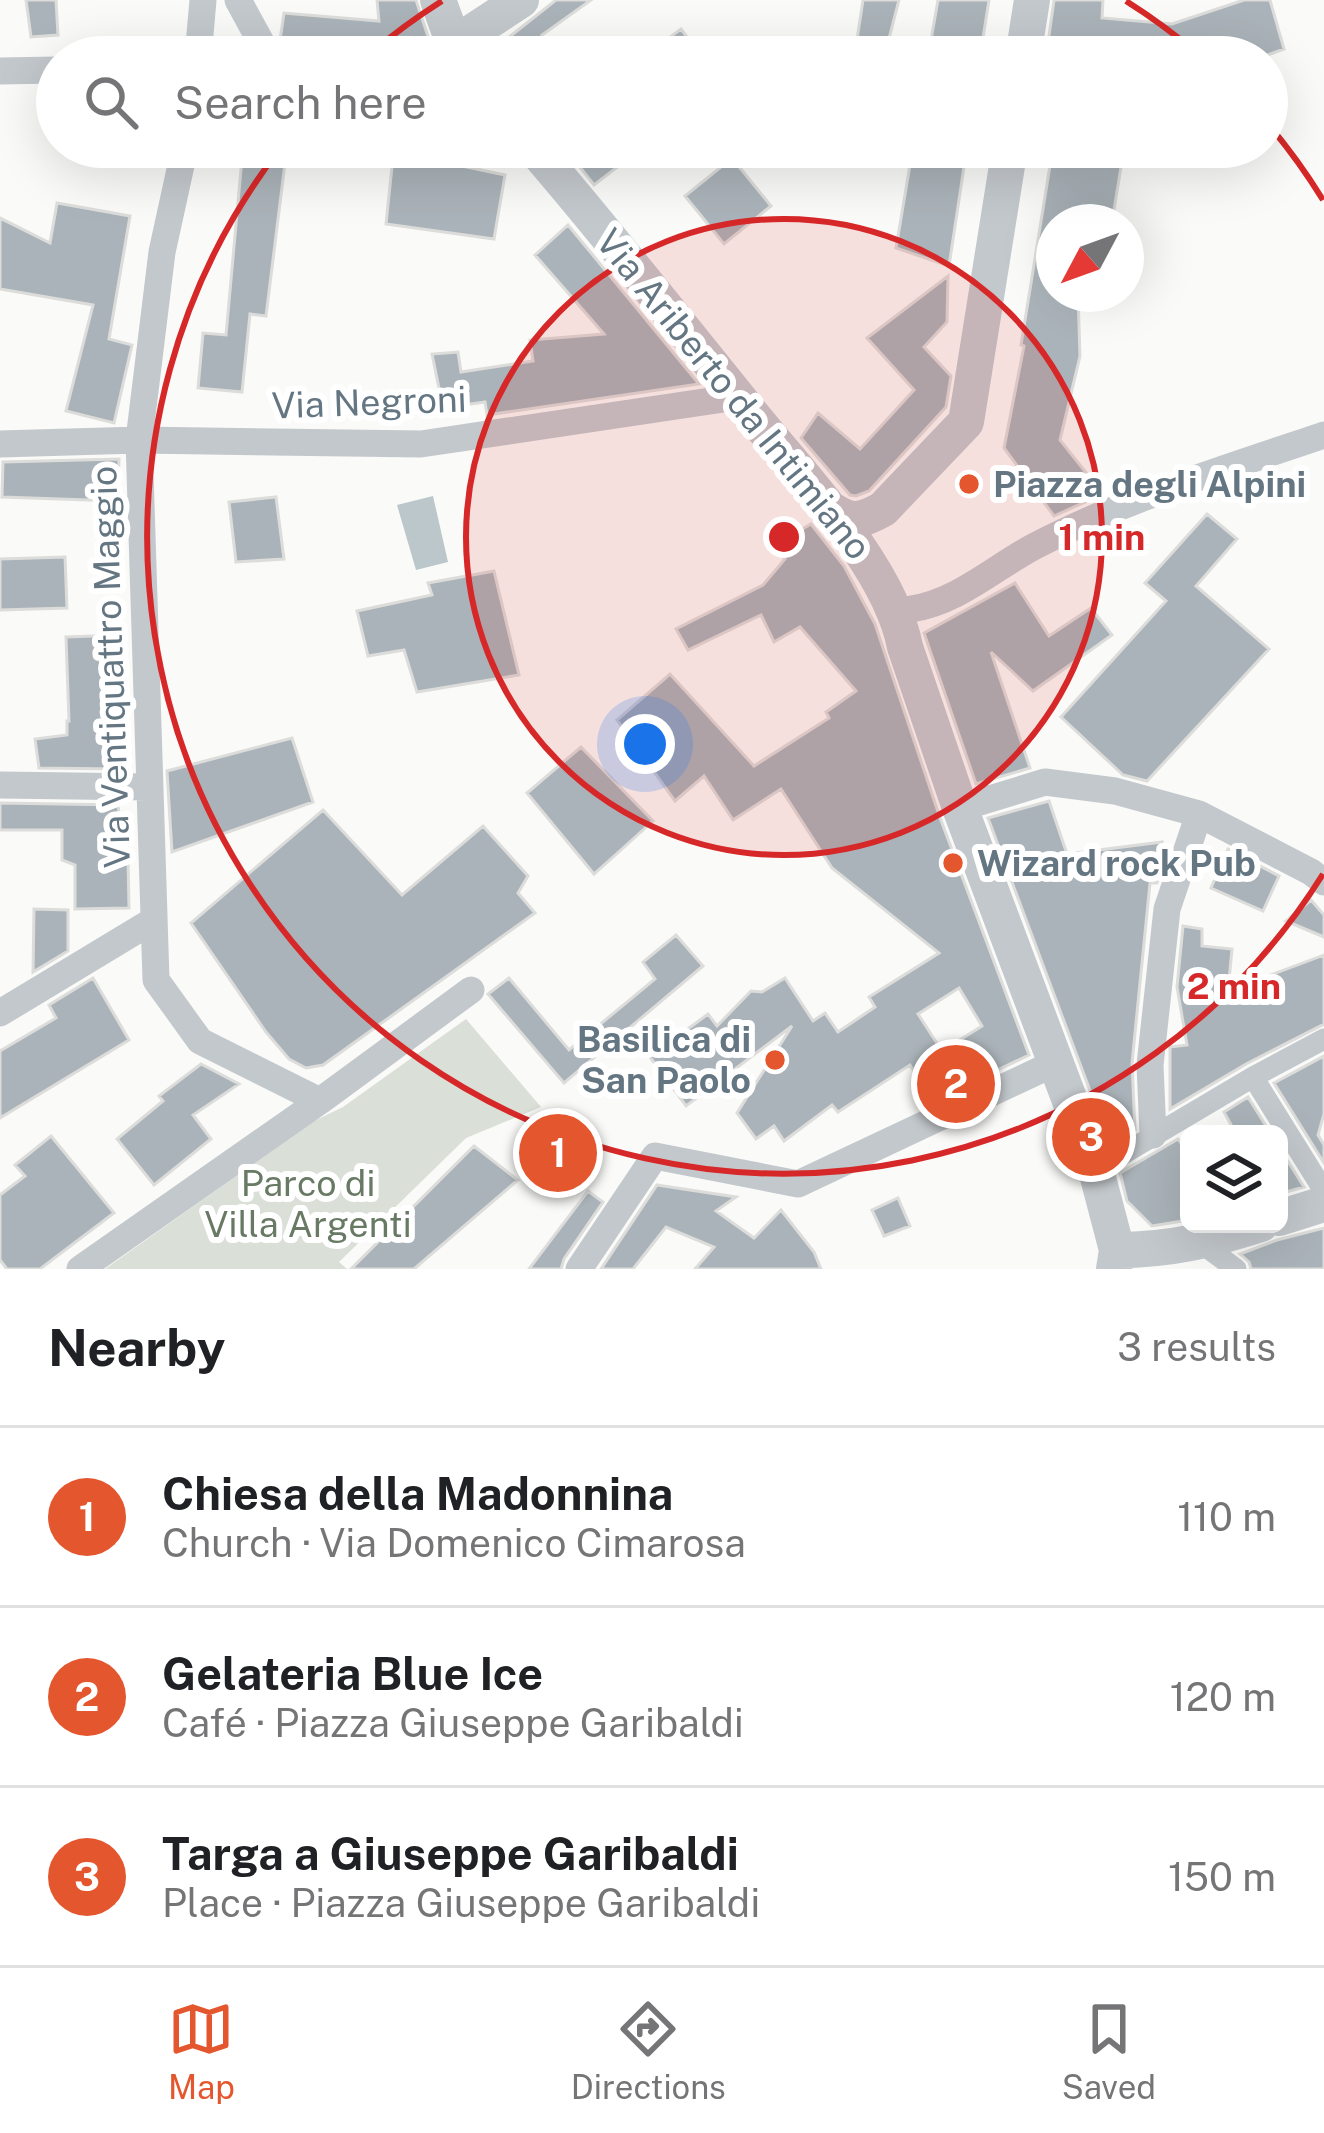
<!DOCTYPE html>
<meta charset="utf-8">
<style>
body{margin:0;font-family:"Public Sans",sans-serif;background:#f2f2f2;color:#202124}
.controls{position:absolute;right:36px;bottom:36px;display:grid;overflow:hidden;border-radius:18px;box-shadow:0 12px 48px #0002}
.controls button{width:108px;height:108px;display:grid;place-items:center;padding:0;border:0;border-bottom:3px solid #e0e0e0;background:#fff;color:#202124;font:60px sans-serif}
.compass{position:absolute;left:1036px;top:204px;width:108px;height:108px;border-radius:50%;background:#fff;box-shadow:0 12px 48px #0002;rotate:229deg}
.you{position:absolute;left:645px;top:744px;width:42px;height:42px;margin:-30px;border:9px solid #fff;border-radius:50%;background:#1a73e8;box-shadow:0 0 0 18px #1a73e833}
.badge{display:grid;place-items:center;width:78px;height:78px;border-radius:50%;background:#e4572e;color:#fff;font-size:39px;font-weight:700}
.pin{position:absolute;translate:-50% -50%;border:6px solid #fff;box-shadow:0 3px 12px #0006}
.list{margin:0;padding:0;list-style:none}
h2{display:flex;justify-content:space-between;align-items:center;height:156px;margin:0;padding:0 48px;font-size:51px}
h2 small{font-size:39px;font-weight:400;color:#757577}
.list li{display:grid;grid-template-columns:78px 1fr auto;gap:36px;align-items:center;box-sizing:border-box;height:180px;padding:0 48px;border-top:3px solid #e0e0e0}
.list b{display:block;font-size:45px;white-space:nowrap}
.list p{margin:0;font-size:39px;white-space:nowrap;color:#757577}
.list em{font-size:39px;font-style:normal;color:#757577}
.icon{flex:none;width:66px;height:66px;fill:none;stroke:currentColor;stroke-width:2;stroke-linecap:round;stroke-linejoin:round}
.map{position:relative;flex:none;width:1324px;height:1269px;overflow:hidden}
.search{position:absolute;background:#fff;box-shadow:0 12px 48px #0002;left:36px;right:36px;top:36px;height:132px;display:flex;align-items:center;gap:30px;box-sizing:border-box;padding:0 42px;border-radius:66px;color:#757577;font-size:45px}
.sheet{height:696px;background:#fff}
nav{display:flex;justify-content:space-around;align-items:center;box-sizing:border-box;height:168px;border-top:3px solid #e0e0e0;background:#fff;font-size:33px;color:#757577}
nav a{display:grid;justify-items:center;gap:6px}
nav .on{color:#e4572e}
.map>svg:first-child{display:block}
</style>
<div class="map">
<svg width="1324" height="1269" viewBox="0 0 1324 1269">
<rect width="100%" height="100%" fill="#fafaf8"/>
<path fill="#dadfd7" d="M466,1019L541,1107L466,1138L339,1262L347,1269H105L314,1121L343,1107Z"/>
<path fill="#bbc7cb" d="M433,496L448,562L416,570L397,505Z"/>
<path fill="#aab3b9" stroke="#dcdcda" stroke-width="3" fill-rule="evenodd" d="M26,0H56L58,35L31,37Z
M377,0H416L434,55L282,43L280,40L284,13L379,21Z
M556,0H591L542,35L559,57H484Z
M863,0H899L886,50L856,46Z
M938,0H989L980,57H928Z
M1054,0H1103L1102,18L1172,24L1244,0H1270L1284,49L1262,57H1046Z
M681,29L702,57H643Z
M243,147H287L266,316L250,314L242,392L198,388L203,333L226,335Z
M394,147H439L438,161L505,175L494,239L386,224Z
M564,147H612L624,162L594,185Z
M913,147H967L949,266L896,248Z
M1053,147L1124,149L1112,222H1054V294H1078L1080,356L1060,440L1103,494L1054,516L1004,448L1024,346L1021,345Z
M732,158L771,206L724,244L685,196Z
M57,203L130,216L109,339L132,345L114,423L66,411L93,305L0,289V218L50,243Z
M568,225L699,384L487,415L485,402L443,408L432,354L458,352L461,372L533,361L530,340L604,334L535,255Z
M948,276L947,322L924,347L951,376L946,407L869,491L856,496L850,495L801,438L818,413L860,449L914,390L867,338Z
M119,459L118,501L2,497L3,462Z
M276,497L284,559L236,562L229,502Z
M1207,514L1237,539L1196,586L1269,649L1147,781L1123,775L1061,717L1166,601L1145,583Z
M811,524L844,566L875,624L939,815L1029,1055L933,1101L910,1065L838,1112L832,1105L784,1141L774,1126L756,1139L737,1113L792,1026L686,1106L650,1057L708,1014L717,1026L751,991L762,992L785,978L813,1021L825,1013L838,1032L875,1007L869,997L939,953L832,868L781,789L733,820L704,776L675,801L617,720L670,674L754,766L829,718L826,712L856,691L800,627L774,642L761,615L688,650L676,629L763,585L785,559L774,545ZM959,988L982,1026L942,1051L918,1014Z
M65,557L67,608L0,610V559Z
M494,571L519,675L417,692L404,650L368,656L357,611L432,595L428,583Z
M1015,583L1049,636L1091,608L1112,635L1033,691L991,652L1030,768L976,784L924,633Z
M121,635L124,708H116L118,769L39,768L35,739L67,735V721H69L66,637Z
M292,738L313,802L172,852L167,771Z
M581,747L653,821L594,874L527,793Z
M1049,801L1067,854L1162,842V869L1157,883H1150L1132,1063L1135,1130L1110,1144L988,818Z
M0,803L118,805L119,813H127L129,908L75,909V865L62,860V830H0Z
M323,810L402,895L483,826L528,876L518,893L535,913L323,1065L306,1068L289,1059L266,1032L191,923Z
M1228,849L1279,876L1263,911L1211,888Z
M1311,900L1324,915V937L1286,921Z
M34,909L68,910V951L33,972Z
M1183,926L1202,929V946L1232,949L1228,991L1324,955V1024L1246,1064L1170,1109V1047L1187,1045L1177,987Z
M676,935L703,966L564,1083L488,994L509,978L569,1050L655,979L643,962Z
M93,978L129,1040L0,1118V1051L56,1018L49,1005Z
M1324,1056V1114L1318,1135L1324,1145V1163L1274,1083Z
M201,1064L239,1084L193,1115L211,1139L154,1185L117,1139L163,1101L159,1096Z
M1248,1097L1271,1134H1236L1224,1112Z
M541,1131L584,1143L575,1176L532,1163Z
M51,1136L114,1213L40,1269H7L0,1260V1195L25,1176L15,1165Z
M1178,1139L1189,1153V1220L1152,1226L1127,1201L1120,1173Z
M474,1146L518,1180L414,1269H351Z
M1279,1147L1304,1187L1279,1194Z
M657,1185L736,1197L716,1211L754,1238L781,1210L814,1252L821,1269H695L714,1247L666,1227L633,1269H601Z
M588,1191L603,1202L564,1259L561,1269H529Z
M898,1198L910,1226L884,1236L872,1210Z
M1324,1228V1269H1251L1249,1262L1240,1254L1277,1240Z"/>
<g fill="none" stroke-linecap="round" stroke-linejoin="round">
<path stroke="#c3c8cc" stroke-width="21" d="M1253,1077L1324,1191
M1096,1170L1253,1077L1324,1039
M1201,1243L1236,1269"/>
<path stroke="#c3c8cc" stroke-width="27" d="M238,0L269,57
M198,57L203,0
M0,71L57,70
M185,147L162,252L139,440L156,980L200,1041L320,1101
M0,444L139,440L421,444L737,397
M911,609C958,602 995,567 1035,546C1127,498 1227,468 1324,435
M0,785L150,787
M960,808L1045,782L1115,791L1199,814L1311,872L1324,882
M0,1013L154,920
M1153,1135L1150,1065L1167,909L1199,814
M80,1269L320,1101L471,990
M579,1269L655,1156L798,1184L1057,1062"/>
<path stroke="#c3c8cc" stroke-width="36" d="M438,0L454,44L461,57
M454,44L521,0
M1023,57L1032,0
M533,147C607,233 677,322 749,411C800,475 890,566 905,647L960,808L1096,1170L1117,1250L1114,1269
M824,505C849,522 856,524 883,509L966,422L1010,147
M1279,1218L1324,1204
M1117,1250C1171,1250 1210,1240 1261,1224"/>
</g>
<circle cx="784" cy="537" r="318" fill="#d62828" fill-opacity=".12"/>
<g fill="none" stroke="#d62828" stroke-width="6">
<circle cx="784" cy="537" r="318"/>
<path d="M1323 874A636 636 0 1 1 279 150M371 53A636 636 0 0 1 442 1M1126 1A636 636 0 0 1 1197 53M1268 124A636 636 0 0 1 1323 200"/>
</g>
<g fill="#e4572e" stroke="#fff" stroke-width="4.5">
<circle cx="969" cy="484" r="12"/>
<circle cx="953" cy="863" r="12"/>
<circle cx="775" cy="1060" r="12"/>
</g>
<g text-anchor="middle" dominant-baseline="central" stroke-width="12" stroke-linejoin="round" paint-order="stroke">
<g font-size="36" fill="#657683" stroke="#fff">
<text transform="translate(734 394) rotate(51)">Via Ariberto da Intimiano</text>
<text transform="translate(369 402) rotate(-2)">Via Negroni</text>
<text transform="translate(110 667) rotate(-92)">Via Ventiquattro Maggio</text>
</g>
<g font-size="36" font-weight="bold" fill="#657683" stroke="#fff" text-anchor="start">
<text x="993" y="484">Piazza degli Alpini</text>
<text x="977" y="863">Wizard rock Pub</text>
<text x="751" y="1039" text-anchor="end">Basilica di<tspan x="751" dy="41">San Paolo</tspan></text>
</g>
<g font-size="36" fill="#687a64" stroke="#fff">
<text x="308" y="1183">Parco di<tspan x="308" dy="41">Villa Argenti</tspan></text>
</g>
</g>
<circle cx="784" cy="537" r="18" fill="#d62828" stroke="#fff" stroke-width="6"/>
<g font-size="36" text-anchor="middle" font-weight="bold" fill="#d62828" stroke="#fff" stroke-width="12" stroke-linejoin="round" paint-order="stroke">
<text x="1102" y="550">1 min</text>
<text x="1234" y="999">2 min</text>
</g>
</svg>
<div class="controls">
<button><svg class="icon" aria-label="layers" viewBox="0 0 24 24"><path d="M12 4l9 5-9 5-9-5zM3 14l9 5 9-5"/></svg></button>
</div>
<svg class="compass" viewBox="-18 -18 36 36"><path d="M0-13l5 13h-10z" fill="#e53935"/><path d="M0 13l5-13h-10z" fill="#757577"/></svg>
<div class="you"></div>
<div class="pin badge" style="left:558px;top:1153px">1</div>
<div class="pin badge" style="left:956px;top:1084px">2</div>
<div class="pin badge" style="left:1091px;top:1137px">3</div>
<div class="search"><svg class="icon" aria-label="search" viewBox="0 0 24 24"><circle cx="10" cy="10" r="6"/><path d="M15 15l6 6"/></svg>Search here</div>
</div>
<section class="sheet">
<h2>Nearby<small>3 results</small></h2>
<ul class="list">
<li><span class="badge">1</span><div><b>Chiesa della Madonnina</b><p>Church · Via Domenico Cimarosa</p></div><em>110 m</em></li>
<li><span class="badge">2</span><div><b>Gelateria Blue Ice</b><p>Café · Piazza Giuseppe Garibaldi</p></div><em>120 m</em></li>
<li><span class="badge">3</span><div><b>Targa a Giuseppe Garibaldi</b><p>Place · Piazza Giuseppe Garibaldi</p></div><em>150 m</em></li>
</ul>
</section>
<nav>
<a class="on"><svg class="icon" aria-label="map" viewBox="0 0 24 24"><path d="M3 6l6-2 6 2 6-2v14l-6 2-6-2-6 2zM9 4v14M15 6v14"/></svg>Map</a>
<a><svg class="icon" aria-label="directions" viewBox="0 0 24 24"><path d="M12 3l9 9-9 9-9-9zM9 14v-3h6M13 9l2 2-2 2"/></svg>Directions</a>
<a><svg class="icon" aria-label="saved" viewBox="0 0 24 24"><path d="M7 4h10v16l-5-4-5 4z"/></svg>Saved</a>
</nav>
